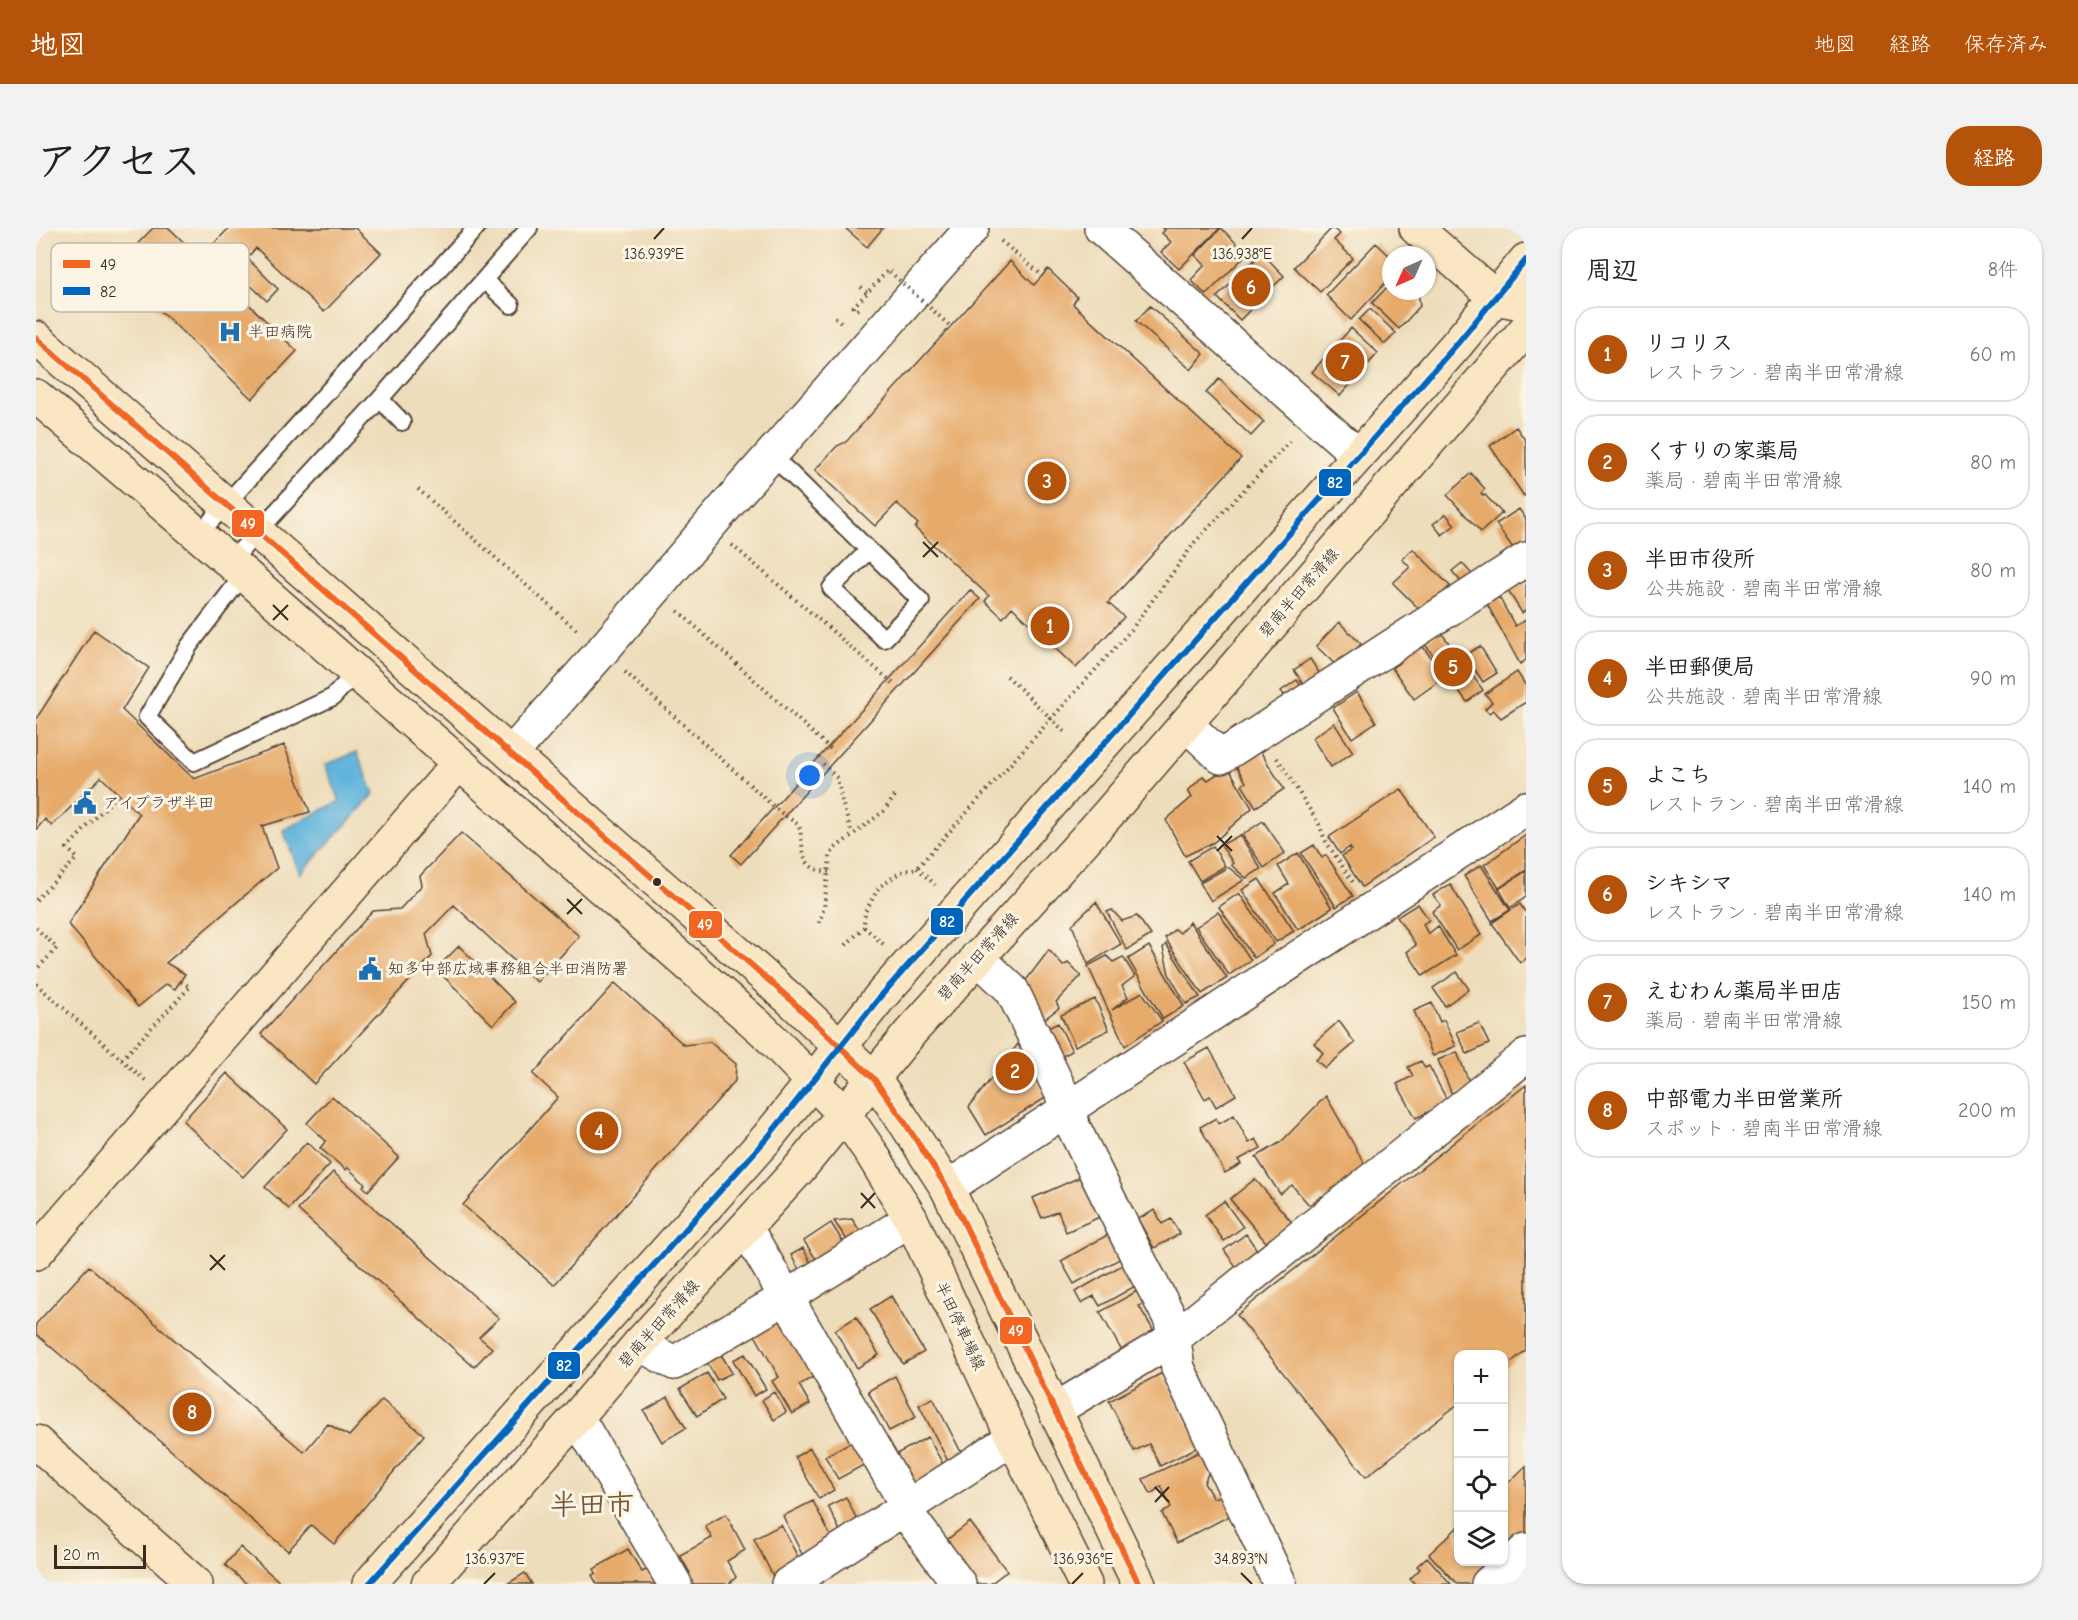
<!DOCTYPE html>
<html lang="ja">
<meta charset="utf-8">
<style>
body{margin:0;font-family:"Comic Neue","Klee One",sans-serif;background:#f2f2f2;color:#222}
.controls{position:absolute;right:18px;bottom:18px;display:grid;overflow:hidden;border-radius:12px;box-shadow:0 2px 4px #0004}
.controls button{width:54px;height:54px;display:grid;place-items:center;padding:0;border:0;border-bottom:2px solid #e0e0e0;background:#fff;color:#222;font:30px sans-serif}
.compass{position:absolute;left:1346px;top:18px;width:54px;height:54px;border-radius:50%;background:#fff;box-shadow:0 2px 4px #0004;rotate:225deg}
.scale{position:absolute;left:18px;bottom:15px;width:92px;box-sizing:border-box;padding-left:6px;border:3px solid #3b2a1e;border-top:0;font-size:16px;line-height:21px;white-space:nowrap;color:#3b2a1e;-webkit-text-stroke:4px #fcf5e5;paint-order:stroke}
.you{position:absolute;left:774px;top:548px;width:21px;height:21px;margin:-15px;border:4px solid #fff;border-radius:50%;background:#1a73e8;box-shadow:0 0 0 9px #1a73e833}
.badge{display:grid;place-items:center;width:39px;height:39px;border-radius:50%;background:#b45309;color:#fff;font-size:20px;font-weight:700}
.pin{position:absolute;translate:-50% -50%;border:3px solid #fff;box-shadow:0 2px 6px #0006}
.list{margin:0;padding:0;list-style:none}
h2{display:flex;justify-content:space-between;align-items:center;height:78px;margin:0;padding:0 24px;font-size:26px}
h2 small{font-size:20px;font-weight:400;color:#767676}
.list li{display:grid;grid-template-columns:39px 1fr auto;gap:18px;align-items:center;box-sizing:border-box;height:96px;margin:0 12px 12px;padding:0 12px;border:2px solid #e0e0e0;border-radius:24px}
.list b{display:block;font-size:22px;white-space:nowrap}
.list p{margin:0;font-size:20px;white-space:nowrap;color:#767676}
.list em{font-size:20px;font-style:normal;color:#767676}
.icon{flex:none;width:33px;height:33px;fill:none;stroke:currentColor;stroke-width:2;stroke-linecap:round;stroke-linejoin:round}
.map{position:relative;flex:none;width:1490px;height:1356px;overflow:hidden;border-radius:24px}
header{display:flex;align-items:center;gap:36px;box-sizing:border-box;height:84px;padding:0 30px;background:#b45309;color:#fff}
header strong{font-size:28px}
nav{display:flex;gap:33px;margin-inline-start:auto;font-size:21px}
.intro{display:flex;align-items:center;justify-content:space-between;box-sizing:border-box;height:144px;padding:0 36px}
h1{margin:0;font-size:42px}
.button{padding:15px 27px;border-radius:24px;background:#b45309;color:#fff;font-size:21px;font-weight:700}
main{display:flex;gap:36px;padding:0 36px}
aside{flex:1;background:#fff;border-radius:24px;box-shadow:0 2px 4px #0004}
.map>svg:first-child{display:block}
</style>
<header>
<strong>地図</strong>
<nav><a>地図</a><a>経路</a><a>保存済み</a></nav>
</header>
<div class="intro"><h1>アクセス</h1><a class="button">経路</a></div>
<main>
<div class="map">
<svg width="1490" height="1356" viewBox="0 0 1490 1356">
<rect width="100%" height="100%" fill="#fcf5e5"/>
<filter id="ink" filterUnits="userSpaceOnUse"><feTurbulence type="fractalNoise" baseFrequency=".0167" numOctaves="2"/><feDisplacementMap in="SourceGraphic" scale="12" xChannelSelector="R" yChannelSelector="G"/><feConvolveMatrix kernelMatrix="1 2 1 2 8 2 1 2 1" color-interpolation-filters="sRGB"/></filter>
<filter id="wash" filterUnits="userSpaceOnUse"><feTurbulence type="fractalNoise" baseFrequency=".008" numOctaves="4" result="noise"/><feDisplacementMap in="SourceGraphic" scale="24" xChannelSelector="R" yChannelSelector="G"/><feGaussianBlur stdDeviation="1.35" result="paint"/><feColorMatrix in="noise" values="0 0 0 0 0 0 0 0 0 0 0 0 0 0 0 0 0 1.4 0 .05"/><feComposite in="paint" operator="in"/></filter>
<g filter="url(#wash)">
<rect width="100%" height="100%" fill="#edb"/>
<path fill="#60b4dc" stroke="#4e6f7d" stroke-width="1.5" d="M321,524L338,566L264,646L247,602L304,573L289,537Z"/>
<g id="blocks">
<path fill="#e6aa6b" d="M117,0H133L164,30L193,0H319L345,25L288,84L220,20L211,30L242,61L231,73L209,52L199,63L261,123L216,171L79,39Z
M809,0H847L831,19Z
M1127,0H1184L1143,41L1125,24L1135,14L1126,5L1129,2Z
M1185,0L1211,26L1170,67L1155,52L1169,37L1159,27Z
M1296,0L1304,6L1298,12L1317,30L1284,64L1258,39Z
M1340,15L1355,29V49L1315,92L1290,67Z
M1226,25L1248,48L1204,92L1181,69Z
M974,33L998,57L1012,41L1041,69L1037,76L1205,230L1072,375L1088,389L1040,440L976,379L967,390L949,373L953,368L879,300L882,296L861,275L839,298L779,242L801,218L810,214Z
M1355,55V63H1382L1384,78L1363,101L1336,75Z
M1114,78L1168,126L1155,142L1100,93Z
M1334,81L1360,105L1349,116L1323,92Z
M1315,100L1342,125L1304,168L1276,144Z
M1183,151L1228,194L1215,208L1170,165Z
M1480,199L1490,213V266L1488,268L1454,218Z
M1435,245L1449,261L1445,265L1447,268L1449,267L1466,285L1445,304L1411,267Z
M1483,281L1490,291V316L1479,323L1460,296Z
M1410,286L1419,297L1406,307L1397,296Z
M1377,321L1414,358L1387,385L1357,355L1374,339L1366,331Z
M1426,335L1441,352L1430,360L1416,343Z
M1490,344V382L1486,385L1469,358Z
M934,362L944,371L705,636L695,627Z
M1463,369L1479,398L1490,392V432L1484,436L1451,376Z
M1303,394L1325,416L1302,439L1280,418Z
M58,402L113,440L86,482L158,551L248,517L274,584L226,598L241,640L130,735L149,746L139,761L130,756L102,779L32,696L103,586L65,549L16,598L9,591L0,602V491Z
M1404,403L1447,462L1431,474L1388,415Z
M1383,413L1409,449L1378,471L1356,440L1367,432L1364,427Z
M1444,418L1461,445L1447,454L1429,427Z
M1274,431L1288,452L1272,463L1258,442Z
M1481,444L1490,458V474L1465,490L1457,482L1453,485L1449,481L1456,474L1449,466Z
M1261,452L1271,466L1255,476L1245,463Z
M1321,464L1340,494L1316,510L1297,480Z
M1298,495L1317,524L1295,539L1276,510Z
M1222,520L1248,561L1220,579L1206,557L1210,554L1198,535Z
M1192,539L1216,580L1178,614L1149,628L1130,592L1156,569L1152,563L1167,548L1172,552Z
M1365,561L1398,609L1326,659L1306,628L1315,622L1314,619L1304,626L1293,609Z
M1227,593L1249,625L1228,640L1206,607Z
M425,605L543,708L501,754L418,677L390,706L396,728L278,856L225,806L337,683L364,681L386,657L384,648Z
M1204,607L1225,641L1210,650L1195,637L1197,635L1185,617Z
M1490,607V642L1463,660L1448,637Z
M1278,617L1286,630L1290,627L1317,668L1300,679L1265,625Z
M1177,618L1189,638L1164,653L1152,633Z
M1262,625L1296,680L1262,702L1239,665L1253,656L1242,638Z
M1445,637L1474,682L1456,693L1428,648Z
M1192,639L1208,652L1175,673L1164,655Z
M1490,643V669L1474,680L1463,661Z
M1223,651L1258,703L1240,714L1206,662Z
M1414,656L1445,707L1421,722L1396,684L1405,677L1397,667Z
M1203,665L1238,716L1218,730L1183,679Z
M1060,674L1085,716L1052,736L1036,697Z
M1382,676L1393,692L1387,696L1392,706L1402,698L1420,727L1387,748L1371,724L1380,717L1361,689Z
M1484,676L1490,685V731L1484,735L1456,695Z
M1076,682L1086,693L1101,688L1115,707L1091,722L1071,684Z
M1182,684L1215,732L1193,747L1160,699Z
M1154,694L1191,750L1166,766L1129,710L1139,701L1144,705Z
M1130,716L1164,769L1150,776L1133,746L1127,720Z
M423,718L479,774L457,797L400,741Z
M1113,718L1148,778L1127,791L1092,731Z
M1013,722L1027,738L1032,735L1045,748L1020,774L1023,780L1007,792L988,755Z
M1071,728L1077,734L1087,729L1099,748L1086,758L1092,769L1076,782L1106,764L1126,793L1089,818L1052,738Z
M1421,744L1433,761L1409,778L1397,760Z
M579,755L648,817L674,814L700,836L699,853L518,1057L427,977L522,869L497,846Z
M1059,771L1073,802L1039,818L1025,787Z
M1396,775L1404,794L1408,792L1420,818L1397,828L1378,783Z
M1303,793L1319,815L1289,840L1280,832L1287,825L1278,815Z
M1022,795L1036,823L1020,832L1006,803Z
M1443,795L1453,816L1431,826L1421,804Z
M982,816L1011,869L950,907L933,879Z
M1173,820L1200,867L1180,879L1174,868L1169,871L1148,834Z
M1421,824L1436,861L1417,869L1402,832Z
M1385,833L1389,840L1393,838L1412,874L1380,890L1361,856L1377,848L1372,839Z
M191,845L251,901L207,949L147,893Z
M1490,857V1122L1468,1140V1126H1422V1176L1330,1249L1201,1087Z
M296,868L363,929L332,963L327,958L329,956L311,939L310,942L284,920L290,913L271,895Z
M1290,868L1330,938L1291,972L1286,968L1273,977L1256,957L1244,966L1220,929L1245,914Z
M1198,887L1213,915L1220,911L1225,920L1202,932L1205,936L1189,945L1164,899L1180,890L1183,896Z
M271,914L294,936L253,981L229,959Z
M297,944L463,1090L443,1109L456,1120L438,1139L262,982Z
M1051,946L1068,987L1030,1004L1022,983L1006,990L997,970Z
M1219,951L1259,998L1234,1019L1194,971Z
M1188,973L1207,999L1188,1013L1169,987Z
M1119,982L1126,996L1135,991L1144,1006L1118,1020L1102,991Z
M816,991L824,1003L811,1012L798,993Z
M795,995L809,1017L782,1034L768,1013Z
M1075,1005L1089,1028L1038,1056L1025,1033Z
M1210,1006L1226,1029L1204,1044L1188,1022Z
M767,1020L777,1039L765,1045L755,1027Z
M1088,1036L1101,1057L1064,1078L1058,1068L1045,1075L1039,1064Z
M53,1038L268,1224L292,1196L313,1208L346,1172L388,1207L298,1316L275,1297L252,1323L0,1106V1096Z
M1103,1062L1110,1074L1103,1078L1119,1105L1086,1123L1064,1084Z
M855,1068L888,1124L867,1136L834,1081Z
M748,1081L784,1145L763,1157L774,1176L756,1186L736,1153L743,1149L715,1100Z
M820,1089L843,1127L821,1140L799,1102Z
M683,1123L696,1145L681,1152L669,1131Z
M709,1126L730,1161L718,1168L697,1132Z
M671,1145L687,1171L661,1188L644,1161Z
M1126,1145L1164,1218L1124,1238L1113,1216L1098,1223L1073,1173Z
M859,1148L880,1189L853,1203L832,1163Z
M738,1164L750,1184L738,1192L726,1172Z
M632,1169L650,1200L626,1214L608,1183Z
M897,1170L926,1226L912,1233L883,1177Z
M892,1209L908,1238L872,1258L855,1229Z
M822,1210L835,1233L802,1251L789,1228Z
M774,1220L798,1262L783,1271L759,1229Z
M1167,1222L1175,1239L1168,1255L1177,1270L1187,1267L1197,1286L1141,1315L1126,1285L1135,1279L1125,1258L1115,1266L1107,1251Z
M1490,1238V1306L1468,1326V1259Z
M810,1269L824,1298L806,1307L792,1278Z
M777,1273L797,1313L767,1328L747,1288Z
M690,1286L709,1322L691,1333L700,1349L693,1356H657L651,1346L654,1345L644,1327L676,1310L669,1298Z
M934,1294L971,1343L954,1356H939L907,1315Z
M745,1297L764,1333L737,1348L718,1311Z
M1422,1299V1334H1460L1435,1356H1421L1393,1326Z
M204,1319L246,1356H211L189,1337Z
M592,1321L606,1344L612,1341L620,1356H561L556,1347L560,1345L558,1341Z
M1391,1329L1415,1356H1379L1374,1351L1384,1341L1381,1338Z
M489,1345L496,1356H471Z"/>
</g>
</g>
<g filter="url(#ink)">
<use href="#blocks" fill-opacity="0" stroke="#564536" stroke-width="1.5"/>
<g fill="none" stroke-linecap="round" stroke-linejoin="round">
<g stroke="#564536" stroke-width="20">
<path id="lane" d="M448,52L475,77
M344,171L366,194
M735,228L753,244L885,373L848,411L795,360L833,322
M162,307L440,0
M194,334L344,171L493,0
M208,346L153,418L111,489L158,534L297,469L320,444"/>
</g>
<g stroke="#564536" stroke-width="36">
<path id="street" d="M1065,0L1322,227
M1150,496L1185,529L1490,331
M475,526L565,424L704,262L936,0
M941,729L976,762L1025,864L1038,900L1101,1028L1135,1092L1142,1140L1244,1356
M911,960L1490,580
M710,1000L866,1269L875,1291L923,1356
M603,1116L638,1135L751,1069L875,991
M1019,1182L1138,1110L1490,828
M541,1189L639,1356
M752,1356L977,1210
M1452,1356L1490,1322"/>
</g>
<g stroke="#564536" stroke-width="36">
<path id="secondary" d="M1380,0L1460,70L1490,76
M0,110L635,666L755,772L838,851L866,890L911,960L1103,1356
M0,168L208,346L728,803L809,887L836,926L875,991L977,1210L1049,1356
M0,1025L423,535
M0,1214L160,1356
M333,1356L732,909L844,769L1421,116L1490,32
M392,1356L541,1189L603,1116L763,941L874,805L1073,585L1490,101"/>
</g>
<path stroke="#564536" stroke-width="4" stroke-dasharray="1.5 4.5" stroke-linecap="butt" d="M965,13L1007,48
M822,81L820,82L817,79L831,65
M799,89L808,97
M382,261L543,404
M696,317L858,456
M642,383L798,524
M589,444L744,584L763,597C769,620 761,641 793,644
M971,448L1031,506
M1241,530L1283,596L1289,612L1318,656
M787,536L801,550L807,577L816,606
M881,640L899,657
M0,672L41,630L31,620L82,566
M783,695L788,680L794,628L798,621L848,583L861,565
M828,699L847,716
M0,700L21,720L0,742
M810,717L828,699L829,684L843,659L865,644L881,640L1095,402L1159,314L1256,211
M0,756L110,853
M86,831L154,759L144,753"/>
<use href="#lane" stroke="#fff" stroke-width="16"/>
<use href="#street" stroke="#fff" stroke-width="33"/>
<use href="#secondary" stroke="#fbe6c4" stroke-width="33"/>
<path stroke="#564536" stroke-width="4" stroke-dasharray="1.5 4.5" stroke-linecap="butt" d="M825,59L831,65L852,42L914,98"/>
<g stroke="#fcf5e5" stroke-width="10">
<path id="bus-1" d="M0,110L635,666L755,772L838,851L866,890L911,960L1103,1356"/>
</g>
<g stroke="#fcf5e5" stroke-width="10">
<path id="bus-2" d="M333,1356L732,909L844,769L1421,116L1490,32"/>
</g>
<use href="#bus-1" stroke="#f26522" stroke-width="6"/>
<use href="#bus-2" stroke="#0065bd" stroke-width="6"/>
</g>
</g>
<path fill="none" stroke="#3b2a1e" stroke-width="2" d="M618,11L628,0M1206,11L1216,0M887,314L902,329M887,329L902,314M237,377L252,392M237,392L252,377M1181,608L1196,623M1181,623L1196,608M531,671L546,686M531,686L546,671M825,965L839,980M825,980L839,965M174,1027L189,1042M174,1042L189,1027M1119,1259L1133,1274M1119,1274L1133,1259M1205,1345L1216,1356M448,1356L459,1345M1036,1356L1047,1345"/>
<defs>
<g id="hospital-bare" transform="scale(1.8)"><path d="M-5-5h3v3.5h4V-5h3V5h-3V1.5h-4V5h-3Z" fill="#1f6fb2" stroke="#fcf5e5" stroke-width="2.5" paint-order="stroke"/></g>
<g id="civic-bare" transform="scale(1.8)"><path d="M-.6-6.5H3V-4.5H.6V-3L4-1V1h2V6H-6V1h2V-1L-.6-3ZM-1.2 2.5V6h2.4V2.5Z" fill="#1f6fb2" stroke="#fcf5e5" stroke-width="2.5" paint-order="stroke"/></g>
</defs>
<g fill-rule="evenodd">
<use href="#hospital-bare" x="194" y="104"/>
<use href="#civic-bare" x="49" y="575"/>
<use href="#civic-bare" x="334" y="741"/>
</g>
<circle fill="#3b2a1e" stroke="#fcf5e5" stroke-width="2" cx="621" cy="654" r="5"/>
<g text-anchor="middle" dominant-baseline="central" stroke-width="6" stroke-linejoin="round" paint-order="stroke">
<g font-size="16" fill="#3b2a1e" stroke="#fcf5e5" text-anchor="start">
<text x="212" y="104">半田病院</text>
<text x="67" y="575">アイプラザ半田</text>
<text x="352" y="741">知多中部広域事務組合半田消防署</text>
</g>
<g font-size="16" fill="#3b2a1e" stroke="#fcf5e5">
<text transform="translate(1263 365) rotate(-49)">碧南半田常滑線</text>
<text transform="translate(942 729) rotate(-48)">碧南半田常滑線</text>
<text transform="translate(623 1096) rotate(-48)">碧南半田常滑線</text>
<text transform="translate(924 1098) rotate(65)">半田停車場線</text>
</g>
<g font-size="28" font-weight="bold" fill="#775739" stroke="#fcf5e5">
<text x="556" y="1277">半田市</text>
</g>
</g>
<rect x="15" y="15" width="198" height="69" rx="9" fill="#fcf5e5" stroke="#c2b8a9" stroke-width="1.5"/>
<rect x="27" y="32" width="27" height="8" fill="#f26522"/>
<rect x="27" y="59" width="27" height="8" fill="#0065bd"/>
<g font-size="16" fill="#3b2a1e">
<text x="64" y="42">49</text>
<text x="64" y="69">82</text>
</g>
<g font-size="15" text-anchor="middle" fill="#3b2a1e" stroke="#fcf5e5" stroke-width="6" stroke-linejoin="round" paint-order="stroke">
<text x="618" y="31">136.939°E</text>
<text x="1206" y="31">136.938°E</text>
<text x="459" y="1336">136.937°E</text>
<text x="1047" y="1336">136.936°E</text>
<text x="1205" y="1336">34.893°N</text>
</g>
<g stroke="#fcf5e5" stroke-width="2">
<rect x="1282" y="240" width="34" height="29" rx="6" fill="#0065bd"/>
<rect x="195" y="281" width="34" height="29" rx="6" fill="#f26522"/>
<rect x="894" y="679" width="34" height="29" rx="6" fill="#0065bd"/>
<rect x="652" y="682" width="35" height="29" rx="6" fill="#f26522"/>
<rect x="963" y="1088" width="34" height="29" rx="6" fill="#f26522"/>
<rect x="511" y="1123" width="34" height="29" rx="6" fill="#0065bd"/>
</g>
<g font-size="16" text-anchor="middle" font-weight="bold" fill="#fff">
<text x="1299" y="260">82</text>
<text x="212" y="301">49</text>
<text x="911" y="699">82</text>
<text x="669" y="702">49</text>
<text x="980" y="1108">49</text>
<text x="528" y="1143">82</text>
</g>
</svg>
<div class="controls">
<button>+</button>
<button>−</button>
<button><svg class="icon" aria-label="locate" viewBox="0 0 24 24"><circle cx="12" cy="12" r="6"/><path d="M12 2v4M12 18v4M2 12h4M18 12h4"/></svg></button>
<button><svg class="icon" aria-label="layers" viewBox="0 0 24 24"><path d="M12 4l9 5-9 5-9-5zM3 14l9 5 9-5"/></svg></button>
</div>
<svg class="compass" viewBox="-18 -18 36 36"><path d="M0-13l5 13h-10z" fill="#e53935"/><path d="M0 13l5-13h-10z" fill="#767676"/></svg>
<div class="scale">20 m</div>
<div class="you"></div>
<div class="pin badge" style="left:1014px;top:398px">1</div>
<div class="pin badge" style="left:979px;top:843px">2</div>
<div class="pin badge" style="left:1011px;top:253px">3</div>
<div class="pin badge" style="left:563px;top:903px">4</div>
<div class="pin badge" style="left:1417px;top:439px">5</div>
<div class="pin badge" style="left:1215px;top:59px">6</div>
<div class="pin badge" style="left:1309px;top:134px">7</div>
<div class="pin badge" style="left:156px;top:1184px">8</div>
</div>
<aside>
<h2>周辺<small>8件</small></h2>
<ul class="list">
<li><span class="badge">1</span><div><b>リコリス</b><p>レストラン · 碧南半田常滑線</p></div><em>60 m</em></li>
<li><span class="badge">2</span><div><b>くすりの家薬局</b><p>薬局 · 碧南半田常滑線</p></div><em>80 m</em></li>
<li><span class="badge">3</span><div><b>半田市役所</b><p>公共施設 · 碧南半田常滑線</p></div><em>80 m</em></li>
<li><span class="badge">4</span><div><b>半田郵便局</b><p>公共施設 · 碧南半田常滑線</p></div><em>90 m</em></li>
<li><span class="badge">5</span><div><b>よこち</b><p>レストラン · 碧南半田常滑線</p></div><em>140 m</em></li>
<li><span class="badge">6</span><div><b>シキシマ</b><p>レストラン · 碧南半田常滑線</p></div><em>140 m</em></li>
<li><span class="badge">7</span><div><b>えむわん薬局半田店</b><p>薬局 · 碧南半田常滑線</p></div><em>150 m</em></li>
<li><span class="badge">8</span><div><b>中部電力半田営業所</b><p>スポット · 碧南半田常滑線</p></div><em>200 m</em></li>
</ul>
</aside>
</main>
